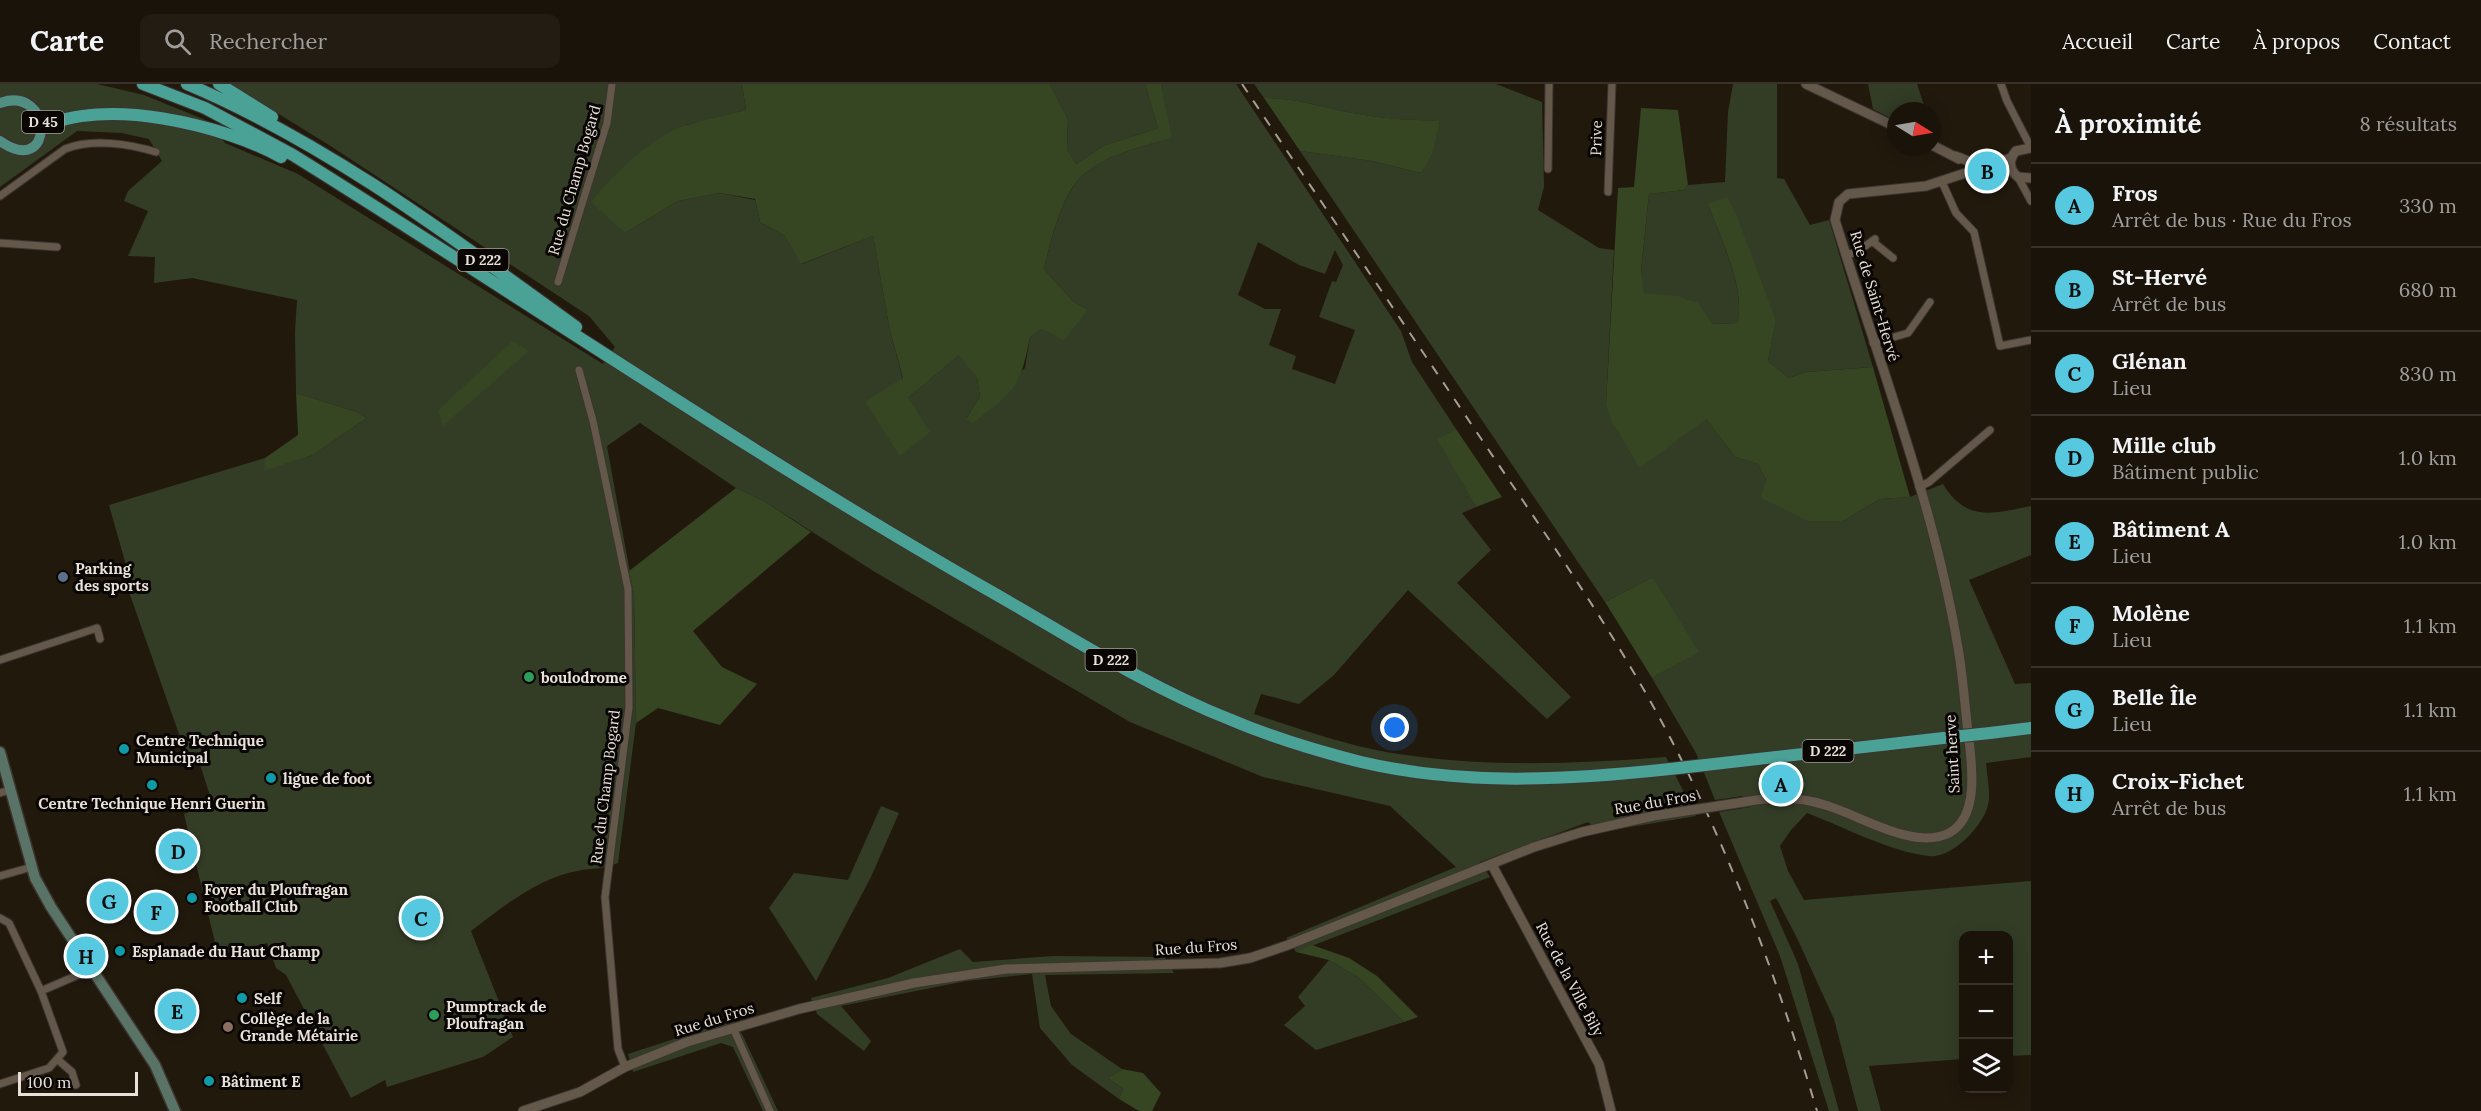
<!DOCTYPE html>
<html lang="fr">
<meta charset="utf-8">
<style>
body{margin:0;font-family:Lora,serif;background:#231c13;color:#f1f3f6}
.controls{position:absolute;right:18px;bottom:18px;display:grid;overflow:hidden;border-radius:12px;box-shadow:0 3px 15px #0003}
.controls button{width:54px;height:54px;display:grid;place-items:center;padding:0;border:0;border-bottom:2px solid #38322b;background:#1a130a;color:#f1f3f6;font:30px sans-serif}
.compass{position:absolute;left:1887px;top:18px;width:54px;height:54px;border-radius:50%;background:#1a130a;box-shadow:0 3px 15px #0003;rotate:101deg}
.scale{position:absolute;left:18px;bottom:15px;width:120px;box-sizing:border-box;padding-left:6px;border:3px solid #e8e1d9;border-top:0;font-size:16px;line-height:21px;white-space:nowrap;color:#e8e1d9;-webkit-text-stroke:4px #080502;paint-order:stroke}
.you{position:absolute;left:1395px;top:644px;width:21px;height:21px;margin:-15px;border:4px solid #fff;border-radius:50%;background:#1a73e8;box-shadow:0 0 0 9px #1a73e833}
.badge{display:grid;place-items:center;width:39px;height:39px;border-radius:50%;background:#56c9e1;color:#111;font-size:20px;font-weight:700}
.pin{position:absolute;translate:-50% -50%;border:3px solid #fff;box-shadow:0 2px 6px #0006}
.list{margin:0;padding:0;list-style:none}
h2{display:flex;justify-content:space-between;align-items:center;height:78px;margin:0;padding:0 24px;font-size:26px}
h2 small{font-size:20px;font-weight:400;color:#9f9e9c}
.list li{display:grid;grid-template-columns:39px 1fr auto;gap:18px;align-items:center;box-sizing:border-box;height:84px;padding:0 24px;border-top:2px solid #38322b}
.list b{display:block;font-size:22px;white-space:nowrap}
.list p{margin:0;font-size:20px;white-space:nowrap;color:#9f9e9c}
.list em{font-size:20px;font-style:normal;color:#9f9e9c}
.icon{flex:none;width:33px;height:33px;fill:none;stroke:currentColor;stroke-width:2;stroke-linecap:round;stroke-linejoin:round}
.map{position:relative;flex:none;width:2031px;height:1027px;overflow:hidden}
header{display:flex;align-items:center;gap:36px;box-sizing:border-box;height:84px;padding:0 30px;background:#1a130a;border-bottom:2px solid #38322b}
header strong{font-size:28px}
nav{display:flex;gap:33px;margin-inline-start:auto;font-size:21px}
.search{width:420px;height:54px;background:#231c13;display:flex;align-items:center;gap:15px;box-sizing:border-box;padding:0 21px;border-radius:12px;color:#9f9e9c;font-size:22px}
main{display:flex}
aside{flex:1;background:#1a130a}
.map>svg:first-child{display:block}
</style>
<header>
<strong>Carte</strong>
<div class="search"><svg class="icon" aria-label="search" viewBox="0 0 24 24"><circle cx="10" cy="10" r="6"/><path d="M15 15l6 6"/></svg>Rechercher</div>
<nav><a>Accueil</a><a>Carte</a><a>À propos</a><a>Contact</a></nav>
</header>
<main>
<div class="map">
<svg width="2031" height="1027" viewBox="0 0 2031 1027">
<rect width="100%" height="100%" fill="#22190d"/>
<path fill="#333d26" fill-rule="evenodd" d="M0,0H97L144,11L208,37L225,59L298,90L603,280L615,263L589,232L329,61L230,0H742L746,26L686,41L625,149L678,117L720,109L755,116L760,138L785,152L802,180L873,152L890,247L908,314L960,270L977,294L980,313L966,335L1025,284L1030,253L1042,245L1088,226L1073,217L1044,185C1050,160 1061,115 1079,95C1102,71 1141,63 1171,54L1161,0H1236L1401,247L1412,278L1456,345L1438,355L1476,423L1462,429L1491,466L1457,499L1571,613L1547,635L1408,506L1334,591L1299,620L1261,610L1254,630C1297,644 1342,660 1386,668C1478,684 1574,680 1666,673L1696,732L1601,748L1588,738L1480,778L1490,793L1296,868L1286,854L1456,783L1390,722L1263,693L1130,638L875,488L764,417L736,404L640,339L607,362L634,511L636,639L618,779C604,785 592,784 577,787C538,794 501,824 471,847L513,953L483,973L387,1003L385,996L351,1014L286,891L276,884L267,859L218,871L184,730L212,718L196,668L186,670L129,508L133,506L109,421L265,374V386L313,371L367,334L357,328L296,309L295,248L297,216L192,194L154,199L155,173L128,172L148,127L124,117L128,107L162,77L149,55L121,49L77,47L0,103ZM1258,158L1299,181L1325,190L1335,166L1343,181L1336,198L1332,197L1319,233L1355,246L1335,300L1292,285L1296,272L1269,261L1281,225H1265L1238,211Z
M1050,0H1145L1158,44L1103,62L1076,80L1067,65L1068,35Z
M1254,0H1496L1542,18L1544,103L1538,126L1599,164L1614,166L1606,320L1706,335L1735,373L1758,380L1766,396L1843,437L1880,415L1910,413L1943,400C1966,438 1993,430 2031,422V471L1969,496L2015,600L2031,599V673L1986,679C1987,692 1991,709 1988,721C1983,742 1952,775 1929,772C1890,768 1844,743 1807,729L1791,746L1780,762L1788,787L1804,816L2031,797V971L2009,972L2008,852H1964L1963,975L1869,982L1881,1027H1858L1834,935L1797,854L1776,814L1770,817L1798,880L1839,1027H1829L1780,872L1719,728L1750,723L1743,712L1715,716L1696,669L1652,594L1698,568L1653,493L1605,518L1300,67L1372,77L1421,89L1440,36C1409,37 1377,34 1347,28C1318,22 1293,14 1264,14Z
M1733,0H1777V94L1784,95L1810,141L1829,136L1873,283L1806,288L1789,294L1768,277L1776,237L1708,120C1719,152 1747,207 1737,239L1713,240C1688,205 1682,216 1643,209L1641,188L1649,110L1684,106L1688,101L1725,98L1728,28Z
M1868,0H1917L1926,27H1896V37L1873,25Z
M881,722L899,729L871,793L816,897L769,824L794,789L848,796Z
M960,865L973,878L1053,872L1165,873L1174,889L1045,891L1051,922L1071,950L1122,985L1108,994L1123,1005L1119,1015L1072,981L1040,944L1032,890L966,897L841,922L871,957L864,967L817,930L811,914L888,894Z
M1329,876L1358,893L1404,938L1316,966L1284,941L1305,922L1298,913Z
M733,936L743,952L778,1027H763L733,963L721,959L633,988L628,970Z"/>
<path fill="#364522" d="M742,0H1050L1068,35L1067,65L1076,80L1103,62L1158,44L1145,0H1161L1172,54C1141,63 1102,71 1079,95C1061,114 1050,160 1044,185L1073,217L1088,226L1064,256L1042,245L1030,253C1020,305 1014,307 973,339L966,335L980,313L977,294L959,271L908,314L930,348L900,372L865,318L903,294L890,247L873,152L801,180L785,152L760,138L755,115L720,109L678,117L625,149L591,118C618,87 647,55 687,41C706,35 726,31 746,26Z
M1264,14C1293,14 1318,22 1347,28C1378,34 1409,37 1440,36L1432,70L1421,89L1372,77L1300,67Z
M1641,24L1678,26L1688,101L1684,106L1649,110L1641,187L1644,209L1678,212L1698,219L1713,240L1737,239C1747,207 1719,151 1708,120L1727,113L1738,135L1776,237L1768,277L1789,294L1806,288L1873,283L1910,413L1880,415L1843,437H1808L1761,414L1766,396L1758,380L1735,373L1706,335L1640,384L1612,338L1606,320L1618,104L1634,103Z
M513,257L529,267L443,342L438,326Z
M296,309L357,328L367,334L313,371L264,387L265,374L298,351Z
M1456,345L1502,413L1476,423L1437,355Z
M736,404L764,417L811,448L693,547L722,583L757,600L720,641L658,624L636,639L634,511L629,487Z
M1653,493L1699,568L1652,594L1605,518Z
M1312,861L1349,874L1377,892L1418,933L1404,938L1358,893L1329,876L1296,868Z
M1122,985L1143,989L1161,1009L1152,1027H1139L1119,1015L1123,1005L1108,994Z"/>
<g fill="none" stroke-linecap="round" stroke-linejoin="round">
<g stroke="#3c3530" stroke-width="9">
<path id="minor" d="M2001,0L2007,17L2031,64
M1548,85L1549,0
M2018,93L2031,117
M1942,98L1956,129L1974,148L2000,262L2031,256
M1608,108L1612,0
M0,112L65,65C92,54 129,60 156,68
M1872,157L1893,174
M0,159L57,163
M1846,171L1857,168L1875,155
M558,198L607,39L612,0
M1873,259L1908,249L1930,218
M579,286L593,337L628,505L629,623L605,813L618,965L625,983
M1919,403L1929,398L1990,346
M0,576L97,544L100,555
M0,709L10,706
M0,792L32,783
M0,834L9,839L41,907L63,968L49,984L0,1000
M41,907L92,885
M733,944L770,1027
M57,975L72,988L76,1001"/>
</g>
<g stroke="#3c3530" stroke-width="11">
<path id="tertiary" d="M1806,0L1896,43
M1932,61L1959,75
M2031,64L2016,67C2008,76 2009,86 2018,93L2031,94
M1955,72C1965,75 1977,82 1983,83C1993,85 2002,84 2012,87
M1744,718C1770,713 1800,713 1825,721C1860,731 1914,767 1949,749C1983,731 1970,669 1967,639C1964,612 1962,584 1957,558C1933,417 1877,273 1835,136L1839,118L1848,110L1926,102L2011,74
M1492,781L1599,980L1611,1027
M523,1027L580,1008L625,983L687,958L799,925L914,899L1006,885L1220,879L1250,874L1288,861L1534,763L1582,748L1653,732"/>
</g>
<g stroke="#3c3530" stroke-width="13">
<path id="secondary" d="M0,668L35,794L51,823L155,981L175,1027"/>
</g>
<g stroke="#3c3530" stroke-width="13">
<path id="primary" d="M0,19C54,0 55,95 0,57"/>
</g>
<g stroke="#3c3530" stroke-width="14">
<path id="trunk" d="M143,0L205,24L293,71C523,214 747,368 983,503C1063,548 1143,601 1229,635C1271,653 1317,667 1361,678C1463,702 1567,696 1670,685
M187,0C327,59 453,154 576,243
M219,0L272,33
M42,44C103,12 224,41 281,73
M1990,649L2031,644
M1705,681L1952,653"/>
</g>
<use href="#minor" stroke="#64584b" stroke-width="7"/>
<use href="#tertiary" stroke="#64584b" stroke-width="9"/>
<use href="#secondary" stroke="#5a7367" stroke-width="10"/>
<use href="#primary" stroke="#518f83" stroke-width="10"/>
<use href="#trunk" stroke="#4aa196" stroke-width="12"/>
<path stroke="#a49d93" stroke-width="2" stroke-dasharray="10 10" stroke-linecap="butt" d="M1242,0C1324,122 1406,243 1488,365C1554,463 1623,561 1677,667C1736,783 1780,903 1817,1027"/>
<g stroke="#3c3530" stroke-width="11" stroke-linecap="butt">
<path id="tertiary-bridge" d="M1653,732L1744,718"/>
</g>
<g stroke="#3c3530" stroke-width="14" stroke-linecap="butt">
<path id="trunk-bridge" d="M1952,653L1990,649
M1670,685L1705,681"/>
</g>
<use href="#tertiary-bridge" stroke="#64584b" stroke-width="9"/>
<use href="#trunk-bridge" stroke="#4aa196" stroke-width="12"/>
</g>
<circle fill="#5c6f8a" stroke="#080502" stroke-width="2" cx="63" cy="493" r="6"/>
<g fill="#2e9e5b" stroke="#080502" stroke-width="2">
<circle cx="529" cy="593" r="6"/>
<circle cx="434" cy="931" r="6"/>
</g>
<g fill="#0f9aa8" stroke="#080502" stroke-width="2">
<circle cx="124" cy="665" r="6"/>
<circle cx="271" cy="694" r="6"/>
<circle cx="152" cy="701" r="6"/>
<circle cx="192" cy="814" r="6"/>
<circle cx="120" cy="867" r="6"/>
<circle cx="242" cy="914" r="6"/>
<circle cx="209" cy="997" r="6"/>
</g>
<circle fill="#8d6e63" stroke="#080502" stroke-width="2" cx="228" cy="943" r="6"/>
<g text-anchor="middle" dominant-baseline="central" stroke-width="6" stroke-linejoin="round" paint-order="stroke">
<g fill="#080502" stroke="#a59f98" stroke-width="1.5">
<rect x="22" y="27" width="42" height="22" rx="4.5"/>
<rect x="457.5" y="165" width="51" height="22" rx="4.5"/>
<rect x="1085.5" y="565" width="51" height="22" rx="4.5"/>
<rect x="1802.5" y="656" width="51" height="22" rx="4.5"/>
</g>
<g font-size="14" font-weight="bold" fill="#e8e1d9">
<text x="43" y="38">D 45</text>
<text x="483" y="176">D 222</text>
<text x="1111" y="576">D 222</text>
<text x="1828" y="667">D 222</text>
</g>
<g font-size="15" fill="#e8e1d9" stroke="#080502">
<text transform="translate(1596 54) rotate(-88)">Prive</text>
<text transform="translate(574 96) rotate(-74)">Rue du Champ Bogard</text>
<text transform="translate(1875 212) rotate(73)">Rue de Saint-Hervé</text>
<text transform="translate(1952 670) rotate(-93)">Saint herve</text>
<text transform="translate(605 703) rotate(-83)">Rue du Champ Bogard</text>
<text transform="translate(1655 718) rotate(-10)">Rue du Fros</text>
<text transform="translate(1196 863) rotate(-4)">Rue du Fros</text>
<text transform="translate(1570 895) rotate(62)">Rue de la Ville Bily</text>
<text transform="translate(714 935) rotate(-17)">Rue du Fros</text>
</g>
<g font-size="15" font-weight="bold" fill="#e8e1d9" stroke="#080502" text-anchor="start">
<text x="75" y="484">Parking<tspan x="75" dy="17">des sports</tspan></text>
<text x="541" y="593">boulodrome</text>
<text x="136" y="656">Centre Technique<tspan x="136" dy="17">Municipal</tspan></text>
<text x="283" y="694">ligue de foot</text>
<text x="152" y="719" text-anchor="middle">Centre Technique Henri Guerin</text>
<text x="204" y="805">Foyer du Ploufragan<tspan x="204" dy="17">Football Club</tspan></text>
<text x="132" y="867">Esplanade du Haut Champ</text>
<text x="254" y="914">Self</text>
<text x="446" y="922">Pumptrack de<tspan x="446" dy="17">Ploufragan</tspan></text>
<text x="240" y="934">Collège de la<tspan x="240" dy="17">Grande Métairie</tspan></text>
<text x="221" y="997">Bâtiment E</text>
</g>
</g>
</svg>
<div class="controls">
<button>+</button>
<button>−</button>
<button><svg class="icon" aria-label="layers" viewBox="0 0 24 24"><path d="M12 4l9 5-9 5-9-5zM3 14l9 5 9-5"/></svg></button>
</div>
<svg class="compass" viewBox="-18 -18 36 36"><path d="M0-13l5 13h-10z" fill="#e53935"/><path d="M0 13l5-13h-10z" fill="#9f9e9c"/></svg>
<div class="scale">100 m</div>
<div class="you"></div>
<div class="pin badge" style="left:1781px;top:700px">A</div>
<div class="pin badge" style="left:1987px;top:87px">B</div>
<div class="pin badge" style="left:421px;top:834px">C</div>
<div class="pin badge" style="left:178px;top:767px">D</div>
<div class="pin badge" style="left:177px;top:927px">E</div>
<div class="pin badge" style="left:156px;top:828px">F</div>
<div class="pin badge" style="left:109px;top:817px">G</div>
<div class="pin badge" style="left:86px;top:872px">H</div>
</div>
<aside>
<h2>À proximité<small>8 résultats</small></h2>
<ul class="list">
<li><span class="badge">A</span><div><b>Fros</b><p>Arrêt de bus · Rue du Fros</p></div><em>330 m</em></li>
<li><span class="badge">B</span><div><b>St-Hervé</b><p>Arrêt de bus</p></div><em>680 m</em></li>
<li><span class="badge">C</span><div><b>Glénan</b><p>Lieu</p></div><em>830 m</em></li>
<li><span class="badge">D</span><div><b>Mille club</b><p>Bâtiment public</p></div><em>1.0 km</em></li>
<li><span class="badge">E</span><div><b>Bâtiment A</b><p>Lieu</p></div><em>1.0 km</em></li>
<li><span class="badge">F</span><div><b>Molène</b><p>Lieu</p></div><em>1.1 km</em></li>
<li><span class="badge">G</span><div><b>Belle Île</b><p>Lieu</p></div><em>1.1 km</em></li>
<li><span class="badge">H</span><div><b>Croix-Fichet</b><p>Arrêt de bus</p></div><em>1.1 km</em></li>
</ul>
</aside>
</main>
